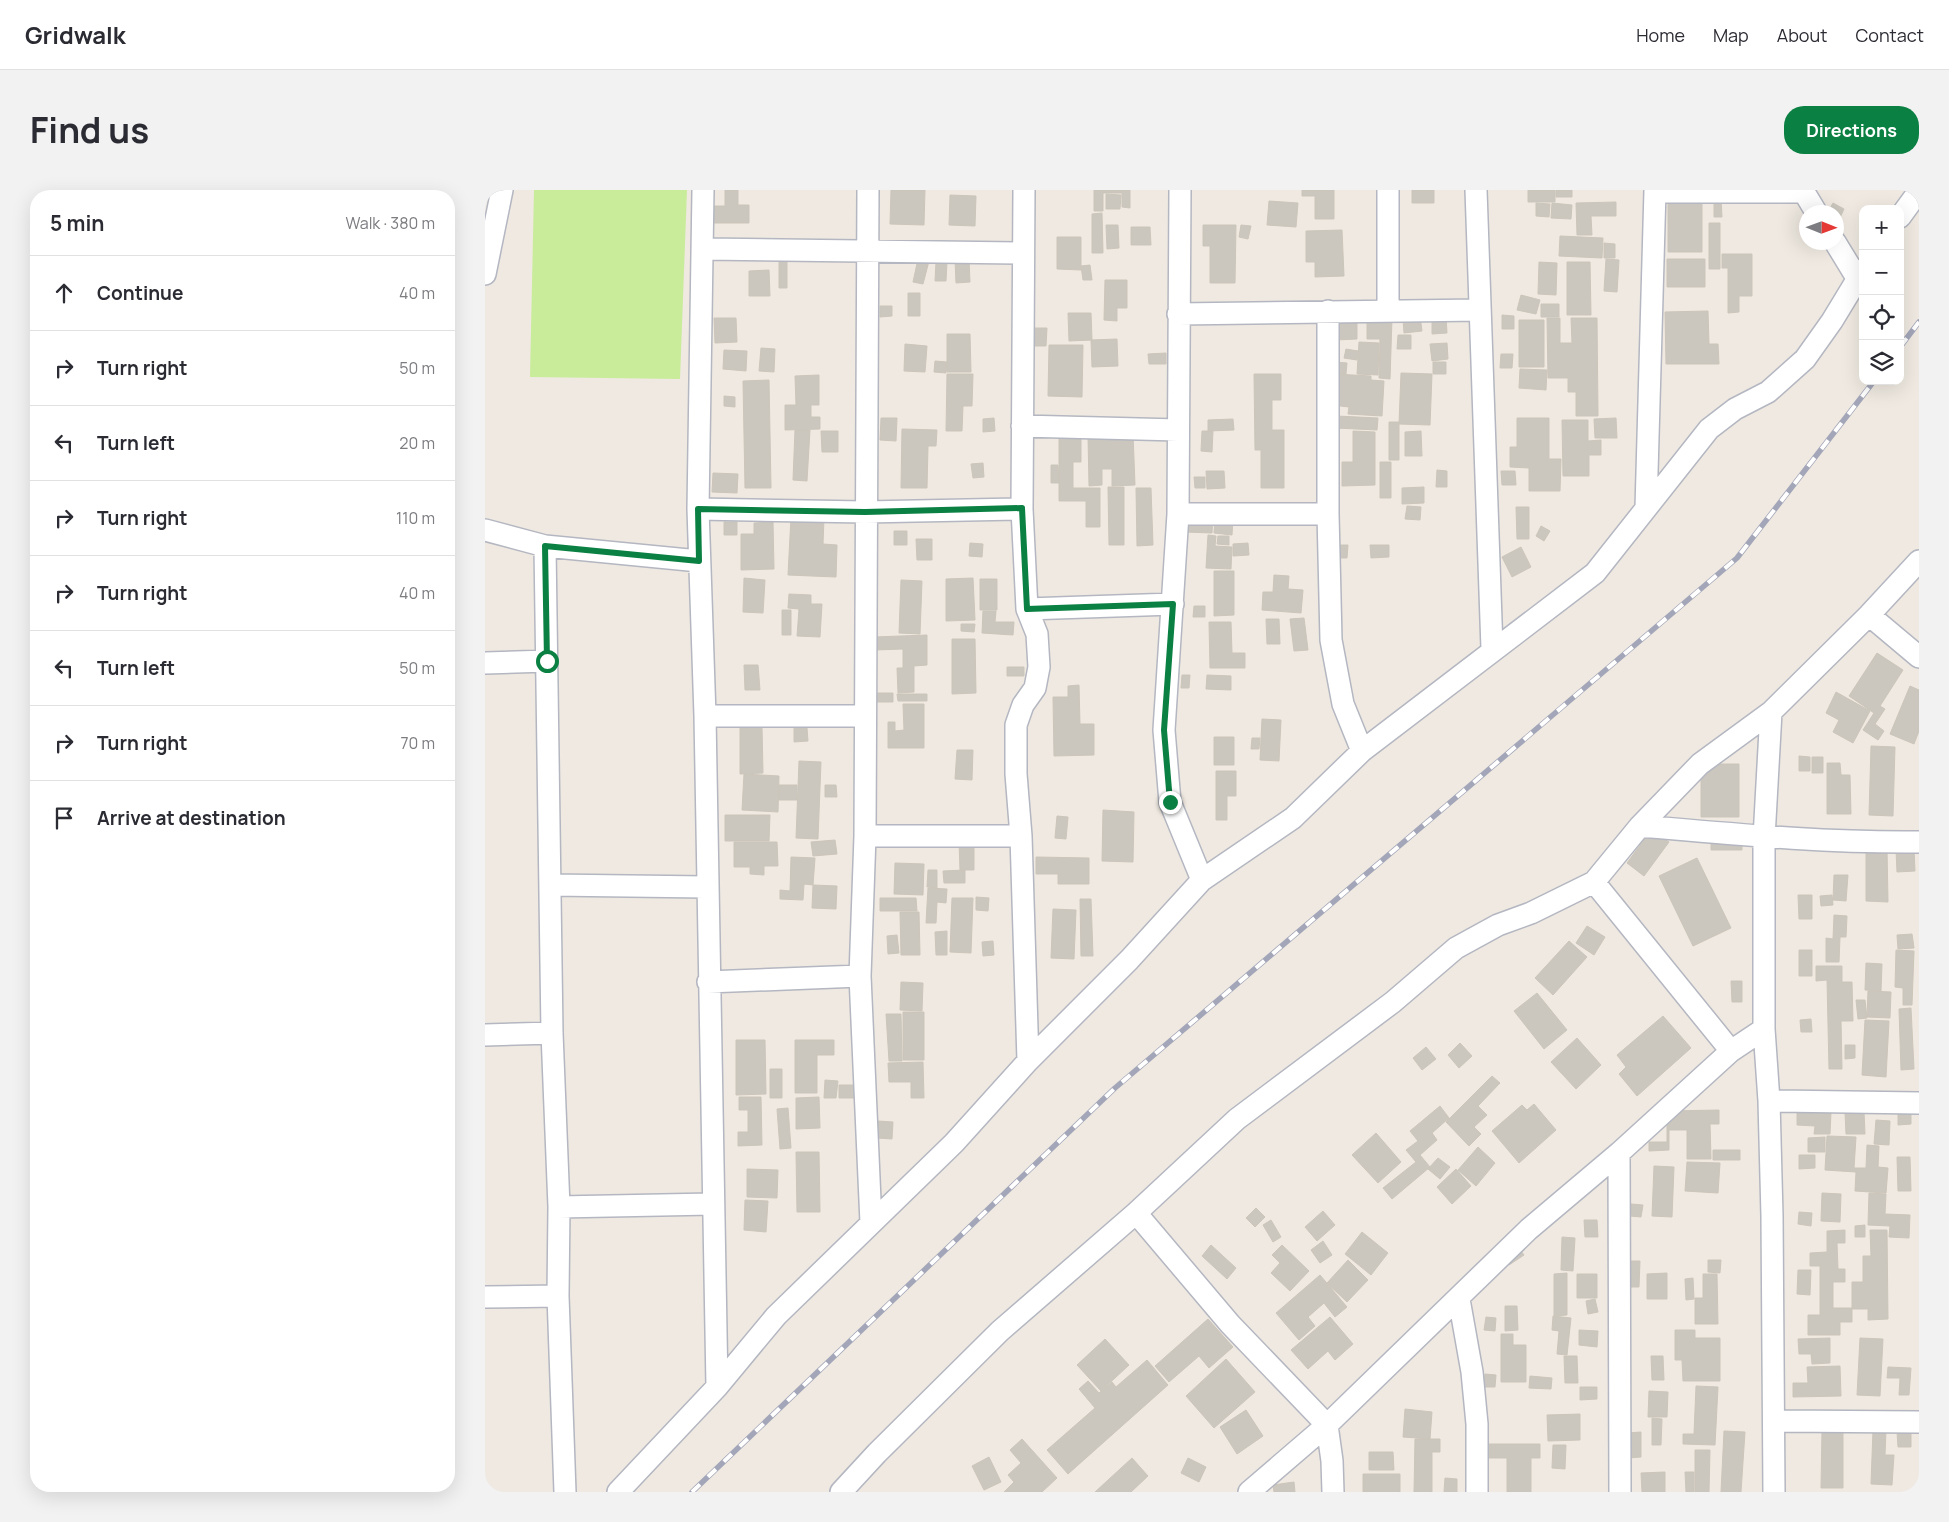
<!DOCTYPE html>
<meta charset="utf-8">
<style>
body{margin:0;font-family:Manrope,sans-serif;background:#f2f2f3;color:#2b2b33}
.controls{position:absolute;right:15px;top:15px;display:grid;overflow:hidden;border-radius:10px;box-shadow:0 5px 20px #0002}
.controls button{width:45px;height:45px;display:grid;place-items:center;padding:0;border:0;border-bottom:1px solid #e1e1e2;background:#fff;color:#2b2b33;font:25px sans-serif}
.compass{position:absolute;left:1314px;top:15px;width:45px;height:45px;border-radius:50%;background:#fff;box-shadow:0 5px 20px #0002;rotate:91deg}
.stop{position:absolute;width:15px;height:15px;margin:-11px;border:4px solid #0b8043;border-radius:50%;background:#fff}
.stop.end{background:#0b8043;border-color:#fff;box-shadow:0 1px 5px #0008}
.list{margin:0;padding:0;list-style:none}
h2{display:flex;justify-content:space-between;align-items:center;height:65px;margin:0;padding:0 20px;font-size:21px}
h2 small{font-size:16px;font-weight:400;color:#7c7c81}
.list li{display:grid;grid-template-columns:32px 1fr auto;gap:15px;align-items:center;box-sizing:border-box;height:75px;padding:0 20px;border-top:1px solid #e1e1e2}
.list b{display:block;font-size:19px;white-space:nowrap}
.list em{font-size:16px;font-style:normal;color:#7c7c81}
.icon{flex:none;width:28px;height:28px;fill:none;stroke:currentColor;stroke-width:2;stroke-linecap:round;stroke-linejoin:round}
.map{position:relative;flex:none;width:1434px;height:1302px;overflow:hidden;border-radius:20px}
header{display:flex;align-items:center;gap:30px;box-sizing:border-box;height:70px;padding:0 25px;background:#fff;border-bottom:1px solid #e1e1e2}
header strong{font-size:24px}
nav{display:flex;gap:28px;margin-inline-start:auto;font-size:18px}
.intro{display:flex;align-items:center;justify-content:space-between;box-sizing:border-box;height:120px;padding:0 30px}
h1{margin:0;font-size:35px}
.button{padding:12px 22px;border-radius:20px;background:#0b8043;color:#fff;font-size:18px;font-weight:700}
main{display:flex;gap:30px;padding:0 30px}
aside{flex:1;background:#fff;border-radius:20px;box-shadow:0 5px 20px #0002}
.map>svg:first-child{display:block}
</style>
<header>
<strong>Gridwalk</strong>
<nav><a>Home</a><a>Map</a><a>About</a><a>Contact</a></nav>
</header>
<div class="intro"><h1>Find us</h1><a class="button">Directions</a></div>
<main>
<aside>
<h2>5 min<small>Walk · 380 m</small></h2>
<ul class="list">
<li><svg class="icon" aria-label="ahead" viewBox="0 0 24 24"><path d="M12 20V5M6 11l6-6 6 6"/></svg><div><b>Continue</b></div><em>40 m</em></li>
<li><svg class="icon" aria-label="right" viewBox="0 0 24 24"><path d="M7 20v-9h11M14 6l5 5-5 5"/></svg><div><b>Turn right</b></div><em>50 m</em></li>
<li><svg class="icon" aria-label="left" viewBox="0 0 24 24"><path d="M17 20v-9H6M10 6l-5 5 5 5"/></svg><div><b>Turn left</b></div><em>20 m</em></li>
<li><svg class="icon" aria-label="right" viewBox="0 0 24 24"><path d="M7 20v-9h11M14 6l5 5-5 5"/></svg><div><b>Turn right</b></div><em>110 m</em></li>
<li><svg class="icon" aria-label="right" viewBox="0 0 24 24"><path d="M7 20v-9h11M14 6l5 5-5 5"/></svg><div><b>Turn right</b></div><em>40 m</em></li>
<li><svg class="icon" aria-label="left" viewBox="0 0 24 24"><path d="M17 20v-9H6M10 6l-5 5 5 5"/></svg><div><b>Turn left</b></div><em>50 m</em></li>
<li><svg class="icon" aria-label="right" viewBox="0 0 24 24"><path d="M7 20v-9h11M14 6l5 5-5 5"/></svg><div><b>Turn right</b></div><em>70 m</em></li>
<li><svg class="icon" aria-label="arrive" viewBox="0 0 24 24"><path d="M6 21V4h12l-3 4 3 4H6"/></svg><div><b>Arrive at destination</b></div></li>
</ul>
</aside>
<div class="map">
<svg width="1434" height="1302" viewBox="0 0 1434 1302">
<rect width="100%" height="100%" fill="#efe9e1"/>
<path fill="#c9ec9a" d="M49,0H202L195,189L45,187Z"/>
<path fill="#cbc7bf" stroke="#cbc5ba" d="M240,0H253V15H264V33H228V16H240Z
M406,0H440L439,35L405,34Z
M609,0H645V18L637,17V3H618V21H609Z
M817,0H849V29H830V6H817Z
M927,0H949V13H927Z
M1043,0H1070V12H1043Z
M1071,0H1087V7H1071Z
M621,4L636,5L635,19H621Z
M465,5L491,6L490,36L464,35Z
M1183,7H1217V62H1183Z
M1236,9L1237,27H1229V10Z
M784,11L813,13L811,37L782,35Z
M1131,12V26H1106L1107,45H1092L1091,13Z
M1051,13L1065,14L1064,27L1051,26Z
M1067,13L1087,15L1086,29L1066,28Z
M1348,13L1359,19L1353,32L1352,22H1343Z
M617,23L618,63H607V24Z
M1224,33H1235V79H1224Z
M621,35H633L634,58L622,59Z
M718,35H751L750,93H725V56H718Z
M756,35L766,36L763,49L754,47Z
M646,37H665L666,55H646Z
M857,40L859,86L830,87V72H821V41Z
M1075,46L1118,48L1117,68L1074,66Z
M572,47H596V80L572,79Z
M1119,53L1130,54V68H1119Z
M1237,64H1267V106H1254V122L1243,123V78H1237Z
M294,69H302V98H294Z
M433,69L444,71L438,94L428,92Z
M470,69H484L485,92L471,93Z
M1121,69L1134,70L1132,102L1119,101Z
M1182,69H1220V97H1182Z
M451,72H462L461,91H450Z
M1054,72L1072,73L1071,105L1053,104Z
M1082,72H1105L1106,125H1082Z
M605,75L607,90H598L596,76Z
M284,80L285,106H264V81Z
M620,90H642V118H632V131L619,130Z
M423,103H435V126H423Z
M1036,105L1055,110L1051,124L1032,120Z
M1056,114H1074V127H1056Z
M395,116H407V126L395,127Z
M1223,121L1224,154H1233L1234,174H1181L1180,122Z
M583,123H606L607,150L584,151Z
M1017,125L1029,126V139H1017Z
M872,126V149L850,150L849,127Z
M935,126L937,141L919,143L918,129Z
M961,126L962,143L947,144V127Z
M882,127L907,128L905,189L894,188L895,149H882Z
M229,128H251L252,152L230,153Z
M1062,128H1075V153H1087L1086,128H1112L1113,226H1091V202H1083V188H1063Z
M1034,130H1059V177H1034Z
M549,138H562L561,156H548Z
M462,144H485L486,182H462Z
M913,145H926V159H912Z
M632,149L633,176L607,177L606,150Z
M874,152L894,153L893,185L872,184Z
M962,153L963,169L947,171L945,154Z
M420,154L442,156L440,182L419,181Z
M564,155H598L597,207L563,206Z
M276,158L290,159L289,182L274,181Z
M861,159L873,161L872,170L859,168Z
M239,160L262,161L261,181L238,179Z
M681,163V174H664L663,164Z
M1016,164H1028L1027,178H1015Z
M450,171L462,172L461,183L449,182Z
M849,172L862,173L861,184H848Z
M948,172H961V184H948Z
M1035,179L1062,180L1061,200L1034,198Z
M916,183L947,184L945,235L914,234Z
M462,184H488L487,216H478L477,241H461Z
M769,184H796V210H787V240H799V298H776V260H770Z
M849,184L886,186V190L899,191L897,226L863,224L864,217L847,215Z
M334,185V215H326V227H335V239L300,240V215H311L310,186Z
M284,190L286,298H260L258,191Z
M239,206L250,207V217L239,216Z
M851,226L893,228L892,240L851,238Z
M396,228H412L411,251L395,250Z
M509,228L510,241L498,242V229Z
M1032,228H1064V269H1076L1075,301H1044V278L1025,277V257H1032Z
M1131,228L1132,248H1110L1109,229Z
M748,229L749,240L723,241V230Z
M1077,230H1103V251L1116,250V265H1104V286H1078Z
M904,232H914V270H904Z
M417,239L452,240L451,256H443L442,298H416Z
M310,240H325L322,291L308,290Z
M336,241H353V262H337Z
M717,241H728L727,262L716,261Z
M868,241L890,242V295L857,296V272H868Z
M936,241L937,266H920V242Z
M574,243H596V272H588V298H615V337H601V311H574Z
M648,244L650,295L627,296V279H617V295L604,296L603,246Z
M895,272H906V308H895Z
M498,273L499,287L488,288L486,274Z
M566,275H573L574,293H566Z
M952,280L962,281V297H951Z
M721,281H739L740,298L722,299Z
M1016,281H1030L1031,295H1017Z
M228,283L253,284L252,303L227,302Z
M709,287H720V298H710Z
M623,297H639V355H624Z
M939,297V313L917,314V298Z
M651,298H666L668,355L652,356Z
M922,316L936,317L935,330L920,329Z
M1031,317H1044V349H1032Z
M701,325L728,326L727,343L700,342Z
M306,327L339,328L338,354L352,355L351,387L303,385Z
M730,327L748,328L747,345L729,343Z
M239,332H252V345H239Z
M288,332L289,379L256,380V344H269V333Z
M1056,336L1065,341L1059,351L1051,346Z
M409,341H422V355H409Z
M723,345L731,346L730,356L747,357L746,379L721,378Z
M733,346H744V355L732,354Z
M431,349H447V370H432Z
M485,353L498,354L497,367L484,366Z
M763,353L764,365L748,366V354Z
M850,355H863L862,368H849Z
M885,355H904V367L886,368Z
M1036,357L1046,377L1027,387L1017,367Z
M729,381H749V425L729,426Z
M789,385L804,386L803,399L818,400L816,423L777,420L778,402H788Z
M259,388L280,390L278,423L258,422Z
M488,388L490,430L461,431V389Z
M495,389H512V420H495Z
M416,390L437,391L435,444L414,443Z
M304,404L326,405V414H337L335,447L312,446L314,419L303,418Z
M709,416H720V427H708Z
M297,420H306V445H297Z
M498,421H511L510,432H529L528,445L497,443Z
M819,428L823,460L809,461L805,429Z
M781,429H794L795,454H782Z
M724,432H746L747,463H760V478H725Z
M476,434H490L489,442L476,441Z
M442,445V475L429,476V502L413,503L412,478H418V459L390,460V447Z
M467,449H490L491,503L467,504Z
M1392,463L1418,480L1395,516L1400,519L1390,534L1399,541L1393,550L1378,540L1389,523L1364,506Z
M259,475H273L275,500H260Z
M522,477H539V486H522Z
M697,485H705L704,498H696Z
M722,485L746,486V500L721,499Z
M594,495L595,534H609V565L569,566L568,507H583V496Z
M1425,496L1434,500V541L1429,554L1405,544Z
M1351,502L1385,521L1368,553L1348,542L1354,530L1341,523Z
M391,503H408V512H391Z
M412,504H442V511H413Z
M418,514H439V558H403V532H410V541L419,540Z
M777,529L796,530L794,571L775,570Z
M277,537L278,583L255,584V538Z
M309,538H322L323,551L309,552Z
M729,547H749V575H729Z
M767,548H775L774,559H766Z
M1386,556L1410,557L1408,626L1384,625Z
M472,560H488L487,590L470,589Z
M1314,566L1325,567V581H1314Z
M1327,567H1338V583H1327Z
M314,571L336,572L333,649L311,648Z
M1342,573H1355L1356,585H1365L1366,624H1342Z
M1216,574H1254V627H1216Z
M731,581H751V606H742V630H731Z
M259,584L294,586L293,622L257,620Z
M294,595H312V610H294Z
M340,595H351L352,607H340Z
M618,620L649,622L648,672L617,671Z
M240,625H285L284,651H240Z
M572,626L583,627L581,649L570,648Z
M1167,639L1184,652L1159,686L1142,673Z
M1226,642H1257V660H1226Z
M350,650L352,664L328,666L326,652Z
M474,651H489V680H475Z
M249,652H292L293,676H279V685L265,684V677H249Z
M1381,659H1402L1403,712L1381,711Z
M1429,659L1430,681L1412,682L1411,660Z
M306,667L330,668L328,695L319,694L318,710L295,709V700L305,701Z
M551,667L604,668V694H573V684H551Z
M1212,668L1246,738L1208,756L1174,686Z
M410,673L439,674L438,705L409,704Z
M443,680H452V698L442,697Z
M480,680V693H459L458,681Z
M1349,685H1363L1361,711L1348,710Z
M328,695L352,696L351,719L327,718Z
M443,698L462,699L461,713L452,712L451,733H441Z
M1313,705H1327V729H1314Z
M1347,705L1348,715L1336,716L1335,706Z
M491,707L504,708L503,721L491,720Z
M395,708H431L432,721H395Z
M467,708H488L486,763L465,762Z
M595,709H606L608,766H596Z
M568,719L591,720L589,769L566,768Z
M415,722H434L435,765H416Z
M1349,725L1362,726L1361,747H1355L1354,772H1341V748L1348,749Z
M1102,736L1120,747L1109,765L1091,753Z
M462,741V765H451L450,742Z
M1427,744L1429,758L1413,759L1412,745Z
M412,745L414,763L403,764L402,746Z
M508,751L509,765L498,766L497,752Z
M1084,751L1102,767L1068,805L1050,788Z
M1314,760H1327V786H1314Z
M1411,760L1429,761L1427,815H1418V798L1410,797Z
M1381,773L1397,774L1396,801L1380,800Z
M1331,776H1357V792H1367L1368,831H1356L1357,879H1344L1342,790L1331,791Z
M1246,791H1257V812H1247Z
M416,792L438,793L437,821L415,820Z
M1383,801L1406,802L1405,828L1382,827Z
M1052,803L1082,840L1059,859L1029,821Z
M1371,810H1380L1382,828L1373,829Z
M1426,818L1429,879L1416,880L1414,819Z
M418,822H439V870H418Z
M401,824H416L417,871H404Z
M1178,826L1206,858L1152,906L1134,884L1141,877L1132,865Z
M1326,829L1327,842H1316L1315,830Z
M1380,830L1404,831L1401,887L1377,885Z
M1092,848L1116,875L1091,899L1066,872Z
M251,850H280L281,904L251,905Z
M310,850H349V865H332V903H310Z
M975,853L987,866L974,878L963,865Z
M1360,855H1370V868L1360,869Z
M941,857L951,869L937,880L928,868Z
M438,872L439,908H426V892H404L403,873Z
M285,879H297V908H285Z
M1007,886L1015,893L993,916L1002,925L989,937L996,944L984,956L961,932Z
M340,890L353,891L351,908H339Z
M354,895H370V908H354Z
M254,907H276L277,955L253,956V942H263V920H254Z
M334,907L335,938L311,939V908Z
M1049,914L1071,940L1034,973L1007,941L1037,915L1042,920Z
M955,916L964,928L947,943L952,950L935,965L945,977L907,1009L898,998L931,972L921,960L933,951L925,941Z
M303,918L306,958L295,959L292,919Z
M1234,920V934H1225L1226,969H1202V940H1184V960L1164,961V952H1182V921Z
M1312,921L1346,922L1345,944H1329L1330,936L1312,935Z
M1379,922L1380,944H1361L1360,923Z
M1426,922V934L1413,935V923Z
M1391,930L1405,931L1404,955L1389,954Z
M393,931L408,932L407,949L392,948Z
M891,943L916,972L893,993L867,965Z
M1342,946L1371,947L1369,978H1381L1382,955L1394,956L1393,977L1403,978L1401,1003L1370,1001L1371,982L1340,980Z
M1340,947V962H1323V948Z
M993,957L1010,973L991,996L973,980Z
M1228,960H1255V970H1228Z
M311,962H334L335,1022H312Z
M1314,965H1330V978L1314,979Z
M1412,967H1425L1426,1001H1413Z
M953,968L965,977L955,989L943,979Z
M1202,972L1235,973L1233,1003L1200,1001Z
M1169,976L1189,977L1187,1027L1167,1026Z
M262,979L293,980L292,1008L262,1007Z
M971,979L986,996L967,1014L952,997Z
M1337,1003L1356,1004L1355,1032L1336,1031Z
M1384,1003L1401,1004L1400,1024L1425,1025L1424,1048L1404,1047L1405,1036L1383,1035Z
M260,1010L283,1011L281,1042L259,1040Z
M1146,1014L1158,1015L1156,1027L1145,1026Z
M771,1018L780,1027L770,1037L761,1028Z
M838,1021L850,1035L832,1051L820,1037Z
M1314,1022L1327,1023L1326,1036L1313,1034Z
M786,1030L796,1047L788,1052L778,1035Z
M1099,1030H1112L1113,1047H1100Z
M1380,1035V1047H1370V1036Z
M1360,1040V1053H1352L1353,1079H1360V1092H1348V1118H1367V1132H1355V1145H1323V1125H1335V1076H1325V1063L1342,1062V1041Z
M1385,1040H1402L1403,1129L1383,1130V1119H1367V1092H1378V1066H1386Z
M877,1042L903,1063L886,1085L860,1064Z
M1077,1047L1090,1048L1088,1081L1076,1080Z
M838,1051L847,1065L835,1073L826,1060Z
M1029,1052L1039,1065L1024,1075L1014,1062Z
M726,1055L751,1078L742,1089L717,1066Z
M797,1055L824,1081L805,1101L786,1083L795,1073L787,1065Z
M863,1070L883,1090L862,1112L842,1093Z
M1223,1070H1236L1235,1083L1223,1082Z
M1144,1071H1155L1154,1097H1143Z
M1313,1080H1326L1325,1105L1312,1104Z
M1082,1083V1125L1069,1126V1084Z
M1182,1083V1109H1162V1084Z
M1092,1084H1112V1108H1092Z
M1218,1084H1232L1233,1134H1210V1108H1218Z
M835,1085L862,1117L850,1127L839,1113L823,1127L830,1136L814,1150L791,1123Z
M1208,1088L1209,1109L1201,1110L1200,1089Z
M1110,1109L1113,1122L1103,1124L1101,1111Z
M1020,1116H1032L1033,1140L1020,1141Z
M1068,1126L1086,1128L1082,1165L1072,1164L1074,1141L1067,1140Z
M845,1127L868,1154L850,1170L843,1161L823,1179L806,1160Z
M1001,1127L1011,1128L1010,1141L999,1140Z
M723,1129L748,1157L724,1178L714,1166L684,1192L670,1176Z
M1094,1140L1113,1141L1112,1157L1094,1155Z
M1190,1140H1210V1148H1235V1191H1198L1197,1170H1190Z
M1016,1144H1028V1155H1041V1192H1016Z
M1345,1148V1173L1327,1174L1326,1164H1314L1313,1149Z
M1375,1148L1398,1149L1395,1206L1372,1205Z
M620,1149L644,1175L616,1201L592,1175Z
M1079,1166H1092L1093,1193H1080Z
M1166,1166H1178L1179,1190H1167Z
M741,1169L770,1202L729,1238L701,1206Z
M662,1170L683,1195L583,1284L562,1260L610,1218L594,1199L603,1191L614,1203L627,1192L631,1197Z
M1355,1176L1356,1206L1308,1207V1193H1323L1322,1177Z
M1403,1177L1426,1178L1424,1205H1414L1415,1188H1402Z
M1000,1184L1011,1185L1010,1197H999Z
M1045,1186L1067,1188L1066,1199L1044,1198Z
M1211,1196L1233,1197L1230,1255L1198,1254V1244H1209Z
M1095,1197H1112V1209L1095,1210Z
M1164,1201L1183,1202L1182,1227H1163Z
M920,1219L947,1222L945,1249L918,1247Z
M761,1220L778,1246L752,1264L735,1237Z
M1095,1224V1250L1063,1251L1062,1225Z
M1167,1228L1177,1229L1176,1255H1167Z
M1337,1240H1358V1298H1336Z
M1388,1240H1401L1400,1265H1409L1407,1295L1386,1294Z
M1239,1241L1260,1242L1256,1302H1236Z
M1426,1241V1257H1413L1412,1242Z
M1156,1242V1267L1143,1268L1142,1243Z
M537,1249L572,1288L557,1302H519L529,1292L523,1285L536,1273L525,1260Z
M930,1249H955V1262H947V1302H929Z
M1000,1254H1055V1268H1046V1302H1022V1268H1000Z
M1068,1255H1081L1080,1279L1067,1278Z
M1210,1260H1225L1224,1302H1210Z
M884,1262H908L909,1280H884Z
M504,1267L516,1292L499,1300L487,1276Z
M647,1268L663,1286L646,1302H610Z
M703,1268L721,1277L714,1292L696,1283Z
M1180,1282V1302H1157L1156,1283Z
M1200,1282H1209V1302H1201Z
M878,1284H915V1302H878Z
M960,1288L972,1289V1302H959Z
M809,1292L810,1302H789L788,1295Z"/>
<g fill="none" stroke-linecap="round" stroke-linejoin="round">
<g stroke="#b4b7c1" stroke-width="24">
<path id="street" d="M218,0L213,319L220,526L232,1197
M383,0L380,646L375,786L386,1033
M539,0L537,319L542,419L552,444L554,477L550,498L538,515L531,535V584L536,646L543,871
M695,0L693,324L679,540L685,612L717,690
M903,0V121
M991,0L1007,459
M1170,2H1319L1331,22
M1415,27L1434,1
M1350,52L1372,88
M219,59L538,63
M0,84L17,0
M843,121V324L846,450L858,514L877,561
M693,124L995,120
M537,236L693,240
M1161,318L1170,0
M213,319L380,322L537,319
M693,324H843
M0,340L60,356L214,371
M60,356L67,843L74,1017L73,1106L80,1302
M542,419L688,414
M1384,425L1434,467
M0,473L62,471
M1286,522L1279,648V839L1284,911L1287,1026L1289,1302
M220,526H380
M1155,636C1248,644 1340,653 1434,652
M380,646H536
M1109,692L1246,861
M66,695L221,697
M223,792L375,786
M0,845L67,843
M1284,911L1434,913
M1134,963L1135,1302
M74,1017L227,1014
M651,1023L745,1134L842,1235L847,1271L848,1302
M0,1107L73,1106
M974,1109L987,1182L992,1234V1302
M1289,1231L1434,1232
M133,1302L232,1197L291,1126L469,953L543,871L644,770L717,690L808,628L877,561L1110,383L1224,239L1250,219L1283,202L1320,169L1347,131L1378,80
M356,1302L392,1263L515,1141L651,1023L752,929L908,812L971,758L1013,735L1046,723L1109,692L1155,636L1215,574L1286,522L1384,425L1434,371
M764,1302L842,1235L1044,1039L1134,963L1246,861L1279,839"/>
</g>
<use href="#street" stroke="#fff" stroke-width="21"/>
<g stroke="#a3a6b8" stroke-width="5.5">
<path id="rail" d="M1415,157L1434,132
M207,1302L630,898L1252,368L1389,191"/>
</g>
<use href="#rail" stroke="#fff" stroke-width="4" stroke-dasharray="11" stroke-linecap="butt"/>
</g>
<g fill="none" stroke-linecap="round" stroke-linejoin="round">
<path stroke="#0b8043" stroke-width="6" d="M62,471L60,356L214,371L213,319L380,322L537,318L542,419L688,414L679,540L685,612"/>
</g>
</svg>
<div class="controls">
<button>+</button>
<button>−</button>
<button><svg class="icon" aria-label="locate" viewBox="0 0 24 24"><circle cx="12" cy="12" r="6"/><path d="M12 2v4M12 18v4M2 12h4M18 12h4"/></svg></button>
<button><svg class="icon" aria-label="layers" viewBox="0 0 24 24"><path d="M12 4l9 5-9 5-9-5zM3 14l9 5 9-5"/></svg></button>
</div>
<svg class="compass" viewBox="-18 -18 36 36"><path d="M0-13l5 13h-10z" fill="#e53935"/><path d="M0 13l5-13h-10z" fill="#7c7c81"/></svg>
<div class="stop" style="left:62px;top:471px"></div>
<div class="stop end" style="left:685px;top:612px"></div>
</div>
</main>
